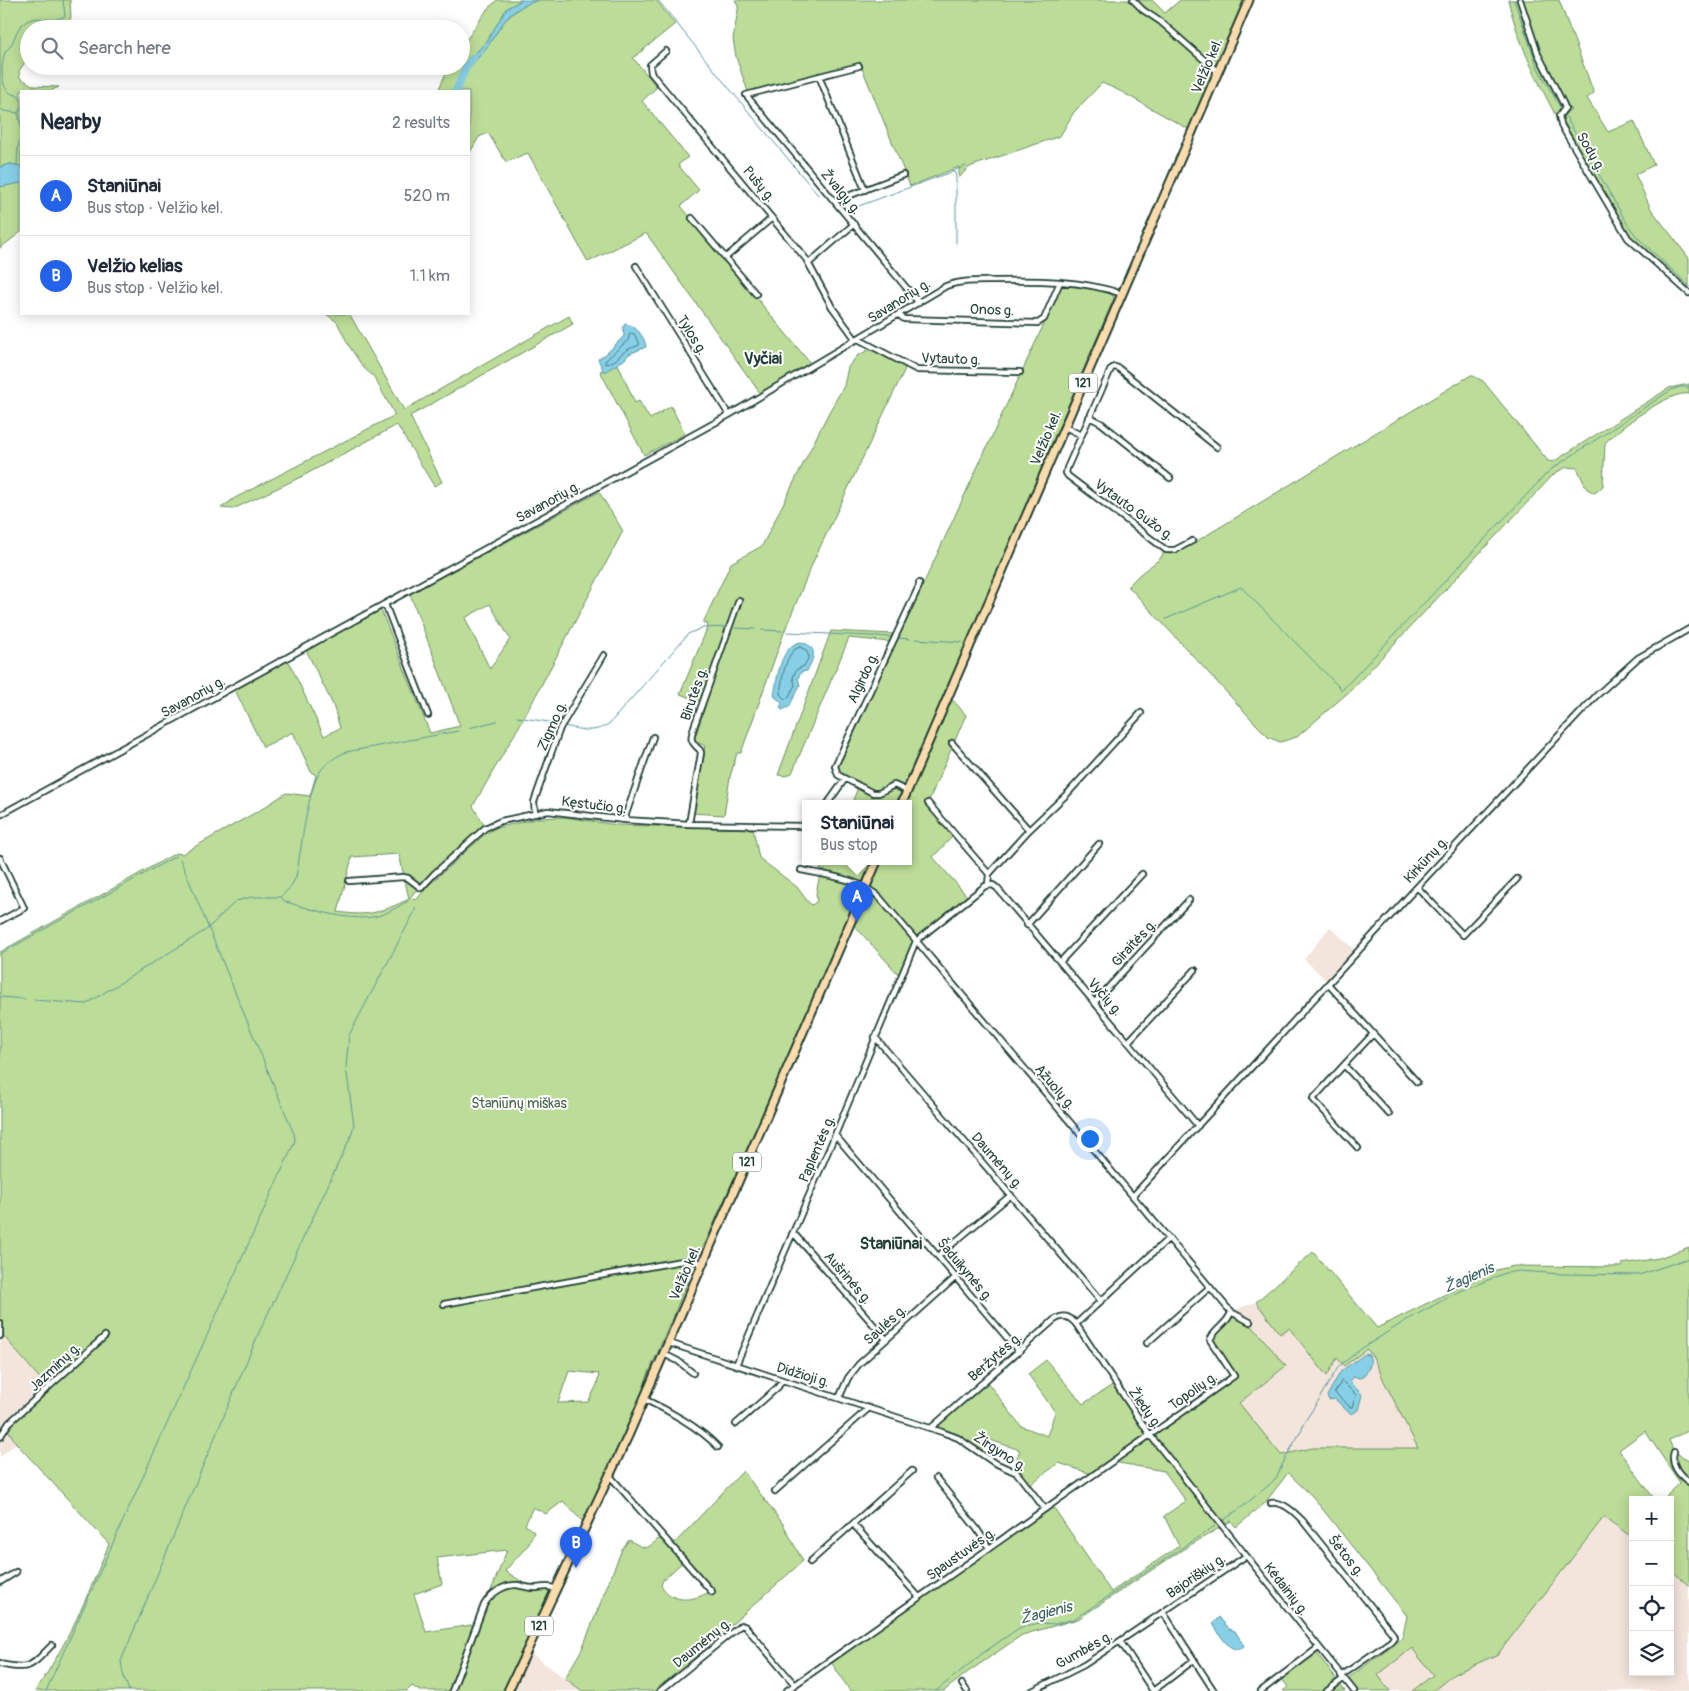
<!DOCTYPE html>
<meta charset="utf-8">
<style>
body{margin:0;font-family:Pangolin,sans-serif;background:#f6f6f7;color:#1f2937}
.controls{position:absolute;right:15px;bottom:15px;display:grid;overflow:hidden;border-radius:0px;box-shadow:0 2px 12px #0003}
.controls button{width:45px;height:45px;display:grid;place-items:center;padding:0;border:0;border-bottom:1px solid #e0e1e3;background:#fff;color:#1f2937;font:25px sans-serif}
.you{position:absolute;left:1089px;top:1138px;width:18px;height:18px;margin:-12px;border:4px solid #fff;border-radius:50%;background:#1a73e8;box-shadow:0 0 0 8px #1a73e833}
.badge{display:grid;place-items:center;width:32px;height:32px;border-radius:50%;background:#2563eb;color:#fff;font-size:16px;font-weight:700}
.pin{position:absolute;translate:-50% -41px;filter:drop-shadow(0 1px 2px #0008)}
.pin::after{content:'';position:absolute;top:26px;width:18px;height:15px;background:inherit;clip-path:polygon(0 0,100% 0,50% 100%)}
.popup{position:absolute;left:802px;top:800px;width:110px;height:65px;box-sizing:border-box;display:grid;place-content:center;border-radius:0px;background:#fff;filter:drop-shadow(0 1px 4px #0005);font-size:16px;white-space:nowrap;color:#747a83}
.popup b{font-size:19px;color:#1f2937}
.popup::after{content:'';position:absolute;left:50%;top:100%;margin-left:-10px;border:10px solid transparent;border-top-color:#fff}
.list{margin:0;padding:0;list-style:none}
h2{display:flex;justify-content:space-between;align-items:center;height:65px;margin:0;padding:0 20px;font-size:21px}
h2 small{font-size:16px;font-weight:400;color:#747a83}
.list li{display:grid;grid-template-columns:32px 1fr auto;gap:15px;align-items:center;box-sizing:border-box;height:80px;padding:0 20px;border-top:1px solid #e0e1e3}
.list b{display:block;font-size:19px;white-space:nowrap}
.list p{margin:0;font-size:16px;white-space:nowrap;color:#747a83}
.list em{font-size:16px;font-style:normal;color:#747a83}
.icon{flex:none;width:28px;height:28px;fill:none;stroke:currentColor;stroke-width:2;stroke-linecap:round;stroke-linejoin:round}
.map{position:relative;flex:none;width:1689px;height:1691px;overflow:hidden}
.search{position:absolute;background:#fff;box-shadow:0 2px 12px #0003;left:20px;top:20px;width:450px;height:55px;display:flex;align-items:center;gap:12px;box-sizing:border-box;padding:0 18px;border-radius:28px;color:#747a83;font-size:19px}
.panel{position:absolute;background:#fff;box-shadow:0 2px 12px #0003;left:20px;top:90px;width:450px;height:225px;border-radius:0px}
.map>svg:first-child{display:block}
</style>
<div class="map">
<svg width="1689" height="1691" viewBox="0 0 1689 1691">
<rect width="100%" height="100%" fill="#fff"/>
<filter id="ink" filterUnits="userSpaceOnUse"><feTurbulence type="fractalNoise" baseFrequency=".02" numOctaves="2"/><feDisplacementMap in="SourceGraphic" scale="10" xChannelSelector="R" yChannelSelector="G"/><feConvolveMatrix kernelMatrix="1 2 1 2 8 2 1 2 1" color-interpolation-filters="sRGB"/></filter>
<g filter="url(#ink)">
<path fill="#f3e5dc" fill-rule="evenodd" d="M1330,927L1357,952L1329,983L1304,959Z
M1256,1302L1280,1334L1288,1328L1327,1376L1338,1358L1344,1366L1367,1349L1373,1357L1385,1383L1418,1448H1312L1281,1455L1239,1403L1286,1367L1247,1323L1241,1320L1232,1311ZM1371,1357L1369,1368L1357,1379L1353,1377L1350,1380L1351,1384L1360,1391L1362,1395L1356,1412L1354,1413L1347,1411L1335,1399L1328,1400Z
M0,1323L1,1333L48,1388L6,1426L16,1443L0,1457Z
M1604,1517L1633,1538V1672H1670V1569L1689,1586V1691H1433L1454,1674L1498,1654Z
M1412,1648L1433,1675L1412,1691H1390L1378,1675Z
M529,1652L582,1691H508Z"/>
<path fill="#bbdd97" stroke="#6d8d66" fill-rule="evenodd" d="M0,0H70L71,18C60,29 43,29 29,29V56L19,71L20,78L34,86L59,87L50,91H21V166L10,164L0,167Z
M497,0H522L507,8L487,41L470,59L466,69L486,48L505,20L523,5L539,0H656L675,24L633,58L657,87L642,101L688,157L678,165L699,190L681,206L810,363L760,393L646,233L588,262L528,153L506,162L488,133L479,137L469,154V91H438L449,66H461V48L486,11Z
M735,0H1152L1165,13L1180,0H1245L1190,130L1120,91L1102,83L1074,112L1060,136L972,166L967,169L959,178V167L910,186L860,63L748,92L736,57L733,39L738,10V5Z
M1508,0H1559L1594,93L1587,98L1608,132L1634,121L1654,165L1635,174L1651,209L1689,258V291L1632,238L1626,231L1563,120V116L1571,109L1564,108L1555,114C1535,77 1518,41 1508,0Z
M15,183H21V232L0,248V187Z
M1062,285L1111,292L1114,298L945,694L896,803H852L860,782L845,775L838,768Z
M326,314H354L350,315L404,410L569,316L573,324L410,416L442,482L434,486L397,425L301,477L233,509L221,508L235,498L395,415L374,377L363,367L349,346L337,322Z
M872,348L905,366L904,371L813,562L785,630L741,753H737L730,777L724,815L692,813L705,746L694,740L706,704L680,694L706,631L708,624L703,623L731,563L762,546L829,412L844,386L848,367L857,356Z
M618,364L635,403L639,401L650,419L671,406L685,434L644,455L600,371Z
M1471,375L1483,381L1548,461L1553,462L1669,388L1689,384V394C1670,390 1619,428 1605,443L1603,486L1595,493L1587,489L1577,468L1567,467L1555,473L1351,690L1297,737L1280,742L1268,737L1128,586L1140,574L1160,559L1164,552L1169,554L1179,552Z
M599,492L623,531L525,716L473,806L484,825L426,877L410,898L416,900L431,883L485,834L496,828L539,818L564,817L617,825L753,829L759,858L797,887L808,902L812,905L817,901L816,893L823,861H871L811,1004L699,1257H690L681,1278L688,1281L645,1382L646,1395L584,1523L563,1501L546,1514L533,1507L525,1525L534,1532L529,1544L505,1571L533,1589L547,1587L552,1591L508,1691H420L412,1686L407,1691H35C67,1646 88,1595 109,1544L16,1443L6,1426L48,1388L1,1333L0,1323V952L176,853L182,854L260,810L286,793L310,796L316,775L311,772L293,732L263,747L235,690L288,660L324,736L340,728L333,705L306,650L381,610L430,733L460,726L410,594ZM490,604L510,639L490,669L465,618ZM399,854L409,899C381,912 370,917 338,912L352,857ZM569,1371L599,1374L597,1385L588,1402L558,1403ZM507,1550L478,1624L426,1632L414,1594L442,1584L437,1558Z
M831,631L894,634L890,642L849,638L792,773L786,776L778,775Z
M952,699L966,715L927,805L953,836L933,857L967,896L913,941L899,975L853,924L881,861H908V803H906Z
M1689,1247V1430L1669,1440L1674,1452L1689,1460V1586L1670,1569V1500H1662L1680,1483L1645,1431L1619,1450L1655,1500H1633V1538L1604,1517L1498,1654L1454,1674L1433,1691H1412L1433,1675L1412,1648L1378,1675L1390,1691H1356L1347,1679L1402,1638L1407,1616L1313,1497L1288,1473L1264,1504L1236,1527L1231,1521L1182,1550L1078,1619L1022,1635L968,1672L944,1691H850L831,1662L1052,1505L1111,1592L1179,1546L1164,1516L1186,1501L1164,1471L1113,1462L1237,1376L1213,1339L1215,1334L1236,1315L1241,1320L1253,1327L1286,1366L1239,1403L1281,1455L1312,1448H1418L1385,1383L1373,1357L1367,1349L1344,1366L1337,1358L1327,1376L1289,1328L1280,1334L1256,1302L1313,1252L1377,1328L1492,1271L1514,1266L1622,1267V1264L1659,1258Z
M1046,1360L1083,1404L1114,1384L1150,1435L1091,1474L1059,1463L1029,1485L1020,1474L1013,1468L1020,1450L987,1439L981,1453L936,1427L987,1382L1021,1426L1047,1436L1055,1412L1028,1374Z
M743,1471L783,1524L803,1561L657,1691H582L565,1678L582,1649L622,1549L629,1540C644,1548 645,1552 658,1539L663,1540L671,1547ZM686,1559L712,1590C696,1601 672,1605 661,1585L663,1580Z
M1316,1652L1345,1691H1283L1288,1687L1281,1678Z"/>
<path fill="#86cfe6" stroke="#5d959f" d="M522,0H539C508,9 504,22 487,47C481,55 473,63 466,70L470,59L487,41L507,8Z
M10,164L21,166V183L0,187V167Z
M625,324C635,324 645,337 646,347L629,354L624,360L604,372L598,359L606,354L624,336L623,327Z
M801,642C819,647 814,658 807,671L801,672L798,678L800,685L789,707L782,710L780,708L782,703L774,696C777,679 780,645 801,642Z
M1365,1354L1369,1355C1373,1364 1368,1373 1360,1378L1353,1377L1350,1380C1351,1387 1359,1389 1362,1395L1358,1410L1352,1414L1347,1411L1335,1399L1329,1400L1327,1396L1341,1371Z
M1219,1617L1229,1629L1235,1631L1243,1644L1244,1647C1231,1657 1219,1633 1213,1624Z"/>
<g fill="none" stroke-linecap="round" stroke-linejoin="round">
<path stroke="#48777b" stroke-width="1" d="M630,333L634,334L639,342V345C635,347 630,348 627,350C618,355 616,363 605,364V361L628,340Z
M800,647L806,650L809,657L804,666L796,670L793,677L795,685L788,698L785,699L780,694C782,681 785,650 800,647Z
M1342,1381L1356,1395L1352,1407H1350L1335,1393Z"/>
<path stroke="#5d959f" stroke-width="1" d="M658,0L723,81L819,196
M1514,0L1538,68L1560,107
M21,100L17,95C0,95 0,66 5,52C16,43 14,30 24,23C39,12 49,25 65,16L63,0
M21,107L18,113L21,126
M0,108L4,111L18,113
M1566,117L1628,225L1637,237L1689,286
M17,166L18,147L21,133
M955,170L966,166
M848,210L954,171L956,176V243
M1166,619L1241,587L1342,690L1550,470L1671,390L1680,387H1689
M735,628L755,629
M762,630L782,631
M787,632L891,637
M898,638L910,639
M915,639L962,642
M517,717L555,723
M565,726C582,730 594,734 610,723L688,634L702,628L726,627
M469,728L497,721
M281,898L286,902C312,909 354,924 381,915C390,912 399,906 408,901
M0,954L176,856
M0,997L25,999
M34,1000L86,1004L206,930L236,901L252,897H280L290,888L296,877C301,852 307,790 321,770C327,762 337,756 346,752L458,731
M1320,1397L1339,1366L1361,1349L1405,1321L1456,1293L1505,1273L1519,1271L1562,1274L1639,1275L1689,1258
M1223,1521L1246,1504L1275,1480L1286,1457L1302,1429L1303,1424L1319,1400
M46,1691L295,1141L294,1134L180,859
M129,1691L123,1674L121,1661L257,1337L351,1136L354,1125L346,1067L349,1035L415,911V907
M936,1691L983,1653L1019,1628L1039,1623L1055,1624L1074,1619L1215,1526"/>
<path stroke="#86cfe6" stroke-width="8" d="M456,91L466,67L473,58"/>
<g stroke="#1f3d34" stroke-width="8">
<path id="street" d="M1133,0L1143,10L1161,22L1218,72
M1520,0L1538,54L1564,105L1565,108L1559,116L1561,125L1628,238L1689,293
M666,51L650,65L651,73L806,259L832,307L856,340
M859,66L746,95L919,303
M819,76L865,190
M835,201L903,175
M692,218L756,294
M725,258L772,218
M809,263L854,224
M636,266L729,415
M899,315L904,319L1038,323L1044,319L1060,282
M858,339L917,370L1020,372
M1089,417L1101,423L1170,478
M1065,427L1081,435
M1192,541L1175,550H1166L1068,476L1066,473L1067,468L1111,369L1114,367L1118,368L1217,447
M385,604L428,715
M952,743L1029,830
M907,791L894,785L879,793H873L838,775L835,766L919,586V583
M828,803L845,779
M928,803L989,874L988,884
M535,813L534,802L560,728L604,655
M0,815L729,415L946,286C962,280 979,281 996,281C1036,280 1084,280 1122,294
M625,820L626,814L653,737
M689,824L701,753L700,750C688,740 691,737 695,724L739,600
M0,858L24,908L0,921
M801,870C829,876 859,878 880,898L1231,1312L1250,1322
M989,874L1029,830L1068,793L1141,713
M349,881L403,877L408,878L421,888L434,874L485,828L501,821L548,811L625,820L689,824L806,826
M1417,887L1463,935L1517,879
M1027,925L1099,844
M1060,962L1142,874
M1328,984L1417,1082
M1095,1002L1189,900
M1373,1034L1344,1065L1389,1114
M875,1037L1101,1301
M1128,1042L1195,970
M1344,1065L1313,1099L1358,1148
M835,1135L1019,1352
M1133,1196L1417,887L1596,696L1638,658L1689,629
M792,1234L796,1236L886,1339
M938,1256L1011,1195
M444,1304L676,1262L691,1260L703,1264
M0,1323V1336
M1076,1324L1169,1238
M669,1343L942,1432L958,1438L993,1462L1017,1473L1045,1509
M1147,1343L1210,1287
M664,1354L678,1361L693,1373
M736,1365L835,1135L916,941L985,886L993,885L997,888L1128,1042L1198,1126
M839,1398L848,1378L859,1364L956,1277
M644,1399C668,1410 700,1428 718,1447
M736,1424L778,1387L782,1380
M931,1428L1054,1320C1064,1314 1069,1316 1076,1324L1150,1435L1354,1691
M0,1437L9,1423L105,1336
M1674,1452C1670,1464 1679,1475 1689,1482
M610,1476L712,1592
M936,1478L977,1529L989,1548
M775,1491L869,1408
M1271,1503C1283,1501 1294,1512 1302,1520L1393,1634L1394,1637L1391,1641L1341,1676
M853,1524L919,1597
M810,1562L912,1471
M0,1582L16,1572
M1120,1641L1163,1612
M0,1664C31,1671 31,1666 52,1645
M962,1684L967,1691
M452,1691L484,1605C490,1594 504,1584 517,1585C523,1586 527,1588 533,1588C542,1588 548,1585 556,1589
M660,1691L741,1625L746,1627L795,1685
M786,1691L1234,1376L1210,1340C1214,1329 1228,1324 1231,1312
M1032,1691L1084,1665L1120,1641L1153,1691
M1153,1691L1194,1660
M1214,1691L1163,1612L1246,1556
M1261,1691L1318,1648
M1327,1691L1343,1679"/>
</g>
<g stroke="#1f3d34" stroke-width="11">
<path id="primary" d="M902,803L1249,0
M508,1691L628,1436L877,861"/>
</g>
<use href="#street" stroke="#fff" stroke-width="4.5"/>
<use href="#primary" stroke="#fcdcac" stroke-width="7"/>
</g>
</g>
<g text-anchor="middle" dominant-baseline="central" stroke-width="4" stroke-linejoin="round" paint-order="stroke">
<g fill="#fff" stroke="#627771" stroke-width="1">
<rect x="1069" y="373.5" width="28" height="19" rx="4"/>
<rect x="733" y="1152.5" width="28" height="19" rx="4"/>
<rect x="525" y="1616.5" width="28" height="19" rx="4"/>
</g>
<g font-size="12" font-weight="bold" fill="#1f3d34">
<text x="1083" y="383">121</text>
<text x="747" y="1162">121</text>
<text x="539" y="1626">121</text>
</g>
<g font-size="14" fill="#1f3d34" stroke="#fff">
<text transform="translate(1207 66) rotate(-67)">Velžio kel.</text>
<text transform="translate(1591 152) rotate(60)">Sodų g.</text>
<text transform="translate(759 184) rotate(50)">Pušų g.</text>
<text transform="translate(841 192) rotate(50)">Žvalgų g.</text>
<text transform="translate(899 301) rotate(-32)">Savanorių g.</text>
<text transform="translate(992 310) rotate(2)">Onos g.</text>
<text transform="translate(692 335) rotate(58)">Tylos g.</text>
<text transform="translate(951 359) rotate(2)">Vytauto g.</text>
<text transform="translate(1046 438) rotate(-67)">Velžio kel.</text>
<text transform="translate(548 502) rotate(-29)">Savanorių g.</text>
<text transform="translate(1134 510) rotate(36)">Vytauto Gužo g.</text>
<text transform="translate(863 678) rotate(-65)">Algirdo g.</text>
<text transform="translate(694 694) rotate(-71)">Birutės g.</text>
<text transform="translate(193 697) rotate(-29)">Savanorių g.</text>
<text transform="translate(552 726) rotate(-66)">Zigmo g.</text>
<text transform="translate(594 805) rotate(7)">Kęstučio g.</text>
<text transform="translate(1426 860) rotate(-47)">Kirkūnų g.</text>
<text transform="translate(1134 943) rotate(-47)">Giraitės g.</text>
<text transform="translate(1105 997) rotate(49)">Vyčių g.</text>
<text transform="translate(1055 1087) rotate(50)">Ąžuolų g.</text>
<text transform="translate(817 1149) rotate(-67)">Paplentės g.</text>
<text transform="translate(997 1161) rotate(49)">Daumėnų g.</text>
<text transform="translate(965 1270) rotate(50)">Šaduikynės g.</text>
<text transform="translate(685 1273) rotate(-67)">Velžio kel.</text>
<text transform="translate(848 1278) rotate(49)">Aušrinės g.</text>
<text transform="translate(885 1325) rotate(-42)">Saulės g.</text>
<text transform="translate(995 1357) rotate(-41)">Beržytės g.</text>
<text transform="translate(55 1367) rotate(-43)">Jazminų g.</text>
<text transform="translate(803 1375) rotate(17)">Didžioji g.</text>
<text transform="translate(1193 1391) rotate(-35)">Topolių g.</text>
<text transform="translate(1145 1408) rotate(55)">Žiedų g.</text>
<text transform="translate(1000 1452) rotate(33)">Žirgyno g.</text>
<text transform="translate(961 1554) rotate(-35)">Spaustuvės g.</text>
<text transform="translate(1346 1556) rotate(51)">Šėtos g.</text>
<text transform="translate(1196 1576) rotate(-34)">Bajoriškių g.</text>
<text transform="translate(1286 1589) rotate(52)">Kėdainių g.</text>
<text transform="translate(702 1643) rotate(-39)">Daumėnų g.</text>
<text transform="translate(1084 1650) rotate(-29)">Gumbės g.</text>
</g>
<g font-size="14" fill="#46654d" stroke="#fff">
<text x="519" y="1103">Staniūnų miškas</text>
</g>
<g font-size="15" font-style="italic" fill="#396260" stroke="#fff">
<text transform="translate(1469 1278) rotate(-24)">Žagienis</text>
<text transform="translate(1046 1613) rotate(-14)">Žagienis</text>
</g>
<g font-size="16" font-weight="bold" fill="#1f3d34" stroke="#fff">
<text x="763" y="359">Vyčiai</text>
<text x="891" y="1244">Staniūnai</text>
</g>
</g>
</svg>
<div class="controls">
<button>+</button>
<button>−</button>
<button><svg class="icon" aria-label="locate" viewBox="0 0 24 24"><circle cx="12" cy="12" r="6"/><path d="M12 2v4M12 18v4M2 12h4M18 12h4"/></svg></button>
<button><svg class="icon" aria-label="layers" viewBox="0 0 24 24"><path d="M12 4l9 5-9 5-9-5zM3 14l9 5 9-5"/></svg></button>
</div>
<div class="you"></div>
<div class="pin badge" style="left:857px;top:922px">A</div>
<div class="popup"><b>Staniūnai</b>Bus stop</div>
<div class="pin badge" style="left:576px;top:1568px">B</div>
<div class="search"><svg class="icon" aria-label="search" viewBox="0 0 24 24"><circle cx="10" cy="10" r="6"/><path d="M15 15l6 6"/></svg>Search here</div>
<section class="panel">
<h2>Nearby<small>2 results</small></h2>
<ul class="list">
<li><span class="badge">A</span><div><b>Staniūnai</b><p>Bus stop · Velžio kel.</p></div><em>520 m</em></li>
<li><span class="badge">B</span><div><b>Velžio kelias</b><p>Bus stop · Velžio kel.</p></div><em>1.1 km</em></li>
</ul>
</section>
</div>
